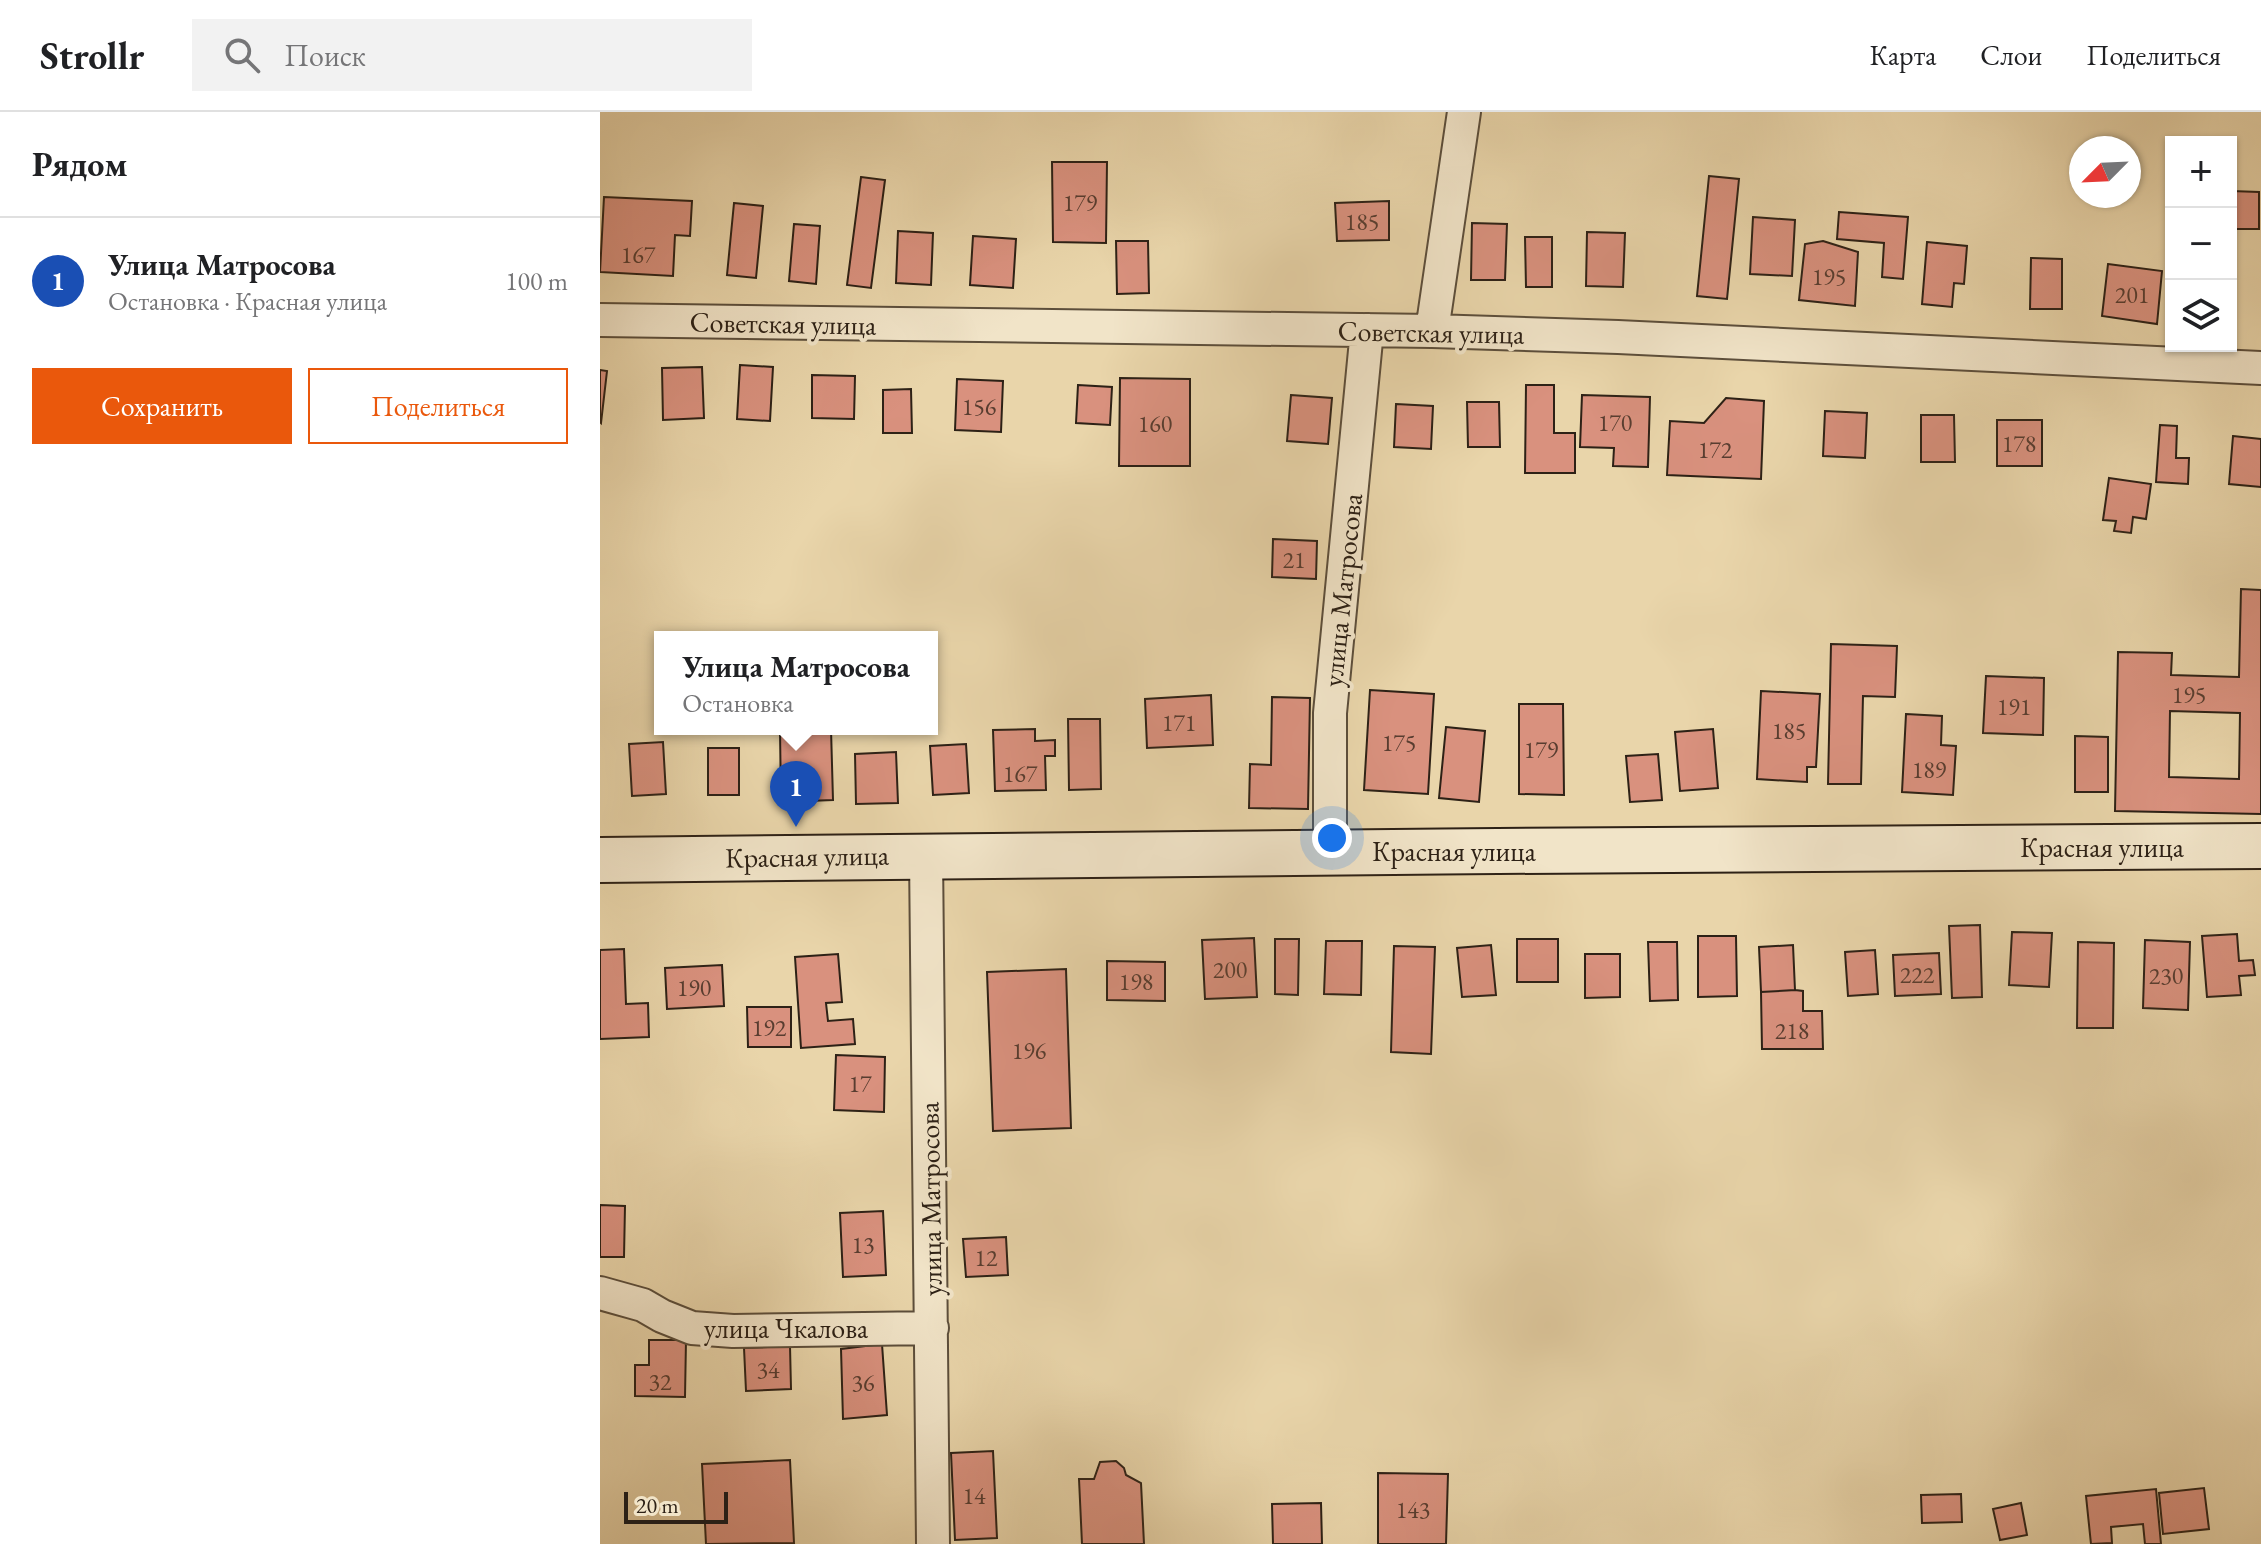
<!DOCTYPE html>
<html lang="ru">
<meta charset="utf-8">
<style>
body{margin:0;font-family:"EB Garamond",serif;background:#f2f2f2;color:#202124}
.controls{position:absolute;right:24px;top:24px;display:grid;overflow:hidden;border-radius:0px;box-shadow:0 2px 6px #0004}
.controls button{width:72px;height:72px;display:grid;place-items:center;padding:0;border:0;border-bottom:2px solid #e0e0e0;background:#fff;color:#202124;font:40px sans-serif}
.compass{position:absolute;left:1469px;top:24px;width:72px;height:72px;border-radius:50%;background:#fff;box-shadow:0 2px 6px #0004;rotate:246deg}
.scale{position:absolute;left:24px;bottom:20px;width:104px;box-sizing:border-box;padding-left:8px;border:4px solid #2d2116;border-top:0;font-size:22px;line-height:28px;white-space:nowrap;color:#2d2116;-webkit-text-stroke:6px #f1e4c8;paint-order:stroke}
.you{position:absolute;left:732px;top:726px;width:28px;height:28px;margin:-20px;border:6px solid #fff;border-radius:50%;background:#1a73e8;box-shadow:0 0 0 12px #1a73e833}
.badge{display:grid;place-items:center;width:52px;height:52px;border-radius:50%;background:#ea580c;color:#fff;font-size:26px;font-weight:700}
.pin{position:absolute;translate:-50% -66px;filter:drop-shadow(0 2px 4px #0008)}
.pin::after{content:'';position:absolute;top:42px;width:28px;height:24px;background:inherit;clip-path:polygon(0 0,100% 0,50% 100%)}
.popup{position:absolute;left:54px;top:519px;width:284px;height:104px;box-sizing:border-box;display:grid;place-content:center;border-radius:0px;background:#fff;filter:drop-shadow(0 2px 6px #0005);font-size:26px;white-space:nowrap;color:#757577}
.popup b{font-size:30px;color:#202124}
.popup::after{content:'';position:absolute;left:50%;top:100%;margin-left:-16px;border:16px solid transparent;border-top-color:#fff}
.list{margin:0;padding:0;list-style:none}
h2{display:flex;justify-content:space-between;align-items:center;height:104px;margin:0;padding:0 32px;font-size:34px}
h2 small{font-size:26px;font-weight:400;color:#757577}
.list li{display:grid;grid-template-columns:52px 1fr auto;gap:24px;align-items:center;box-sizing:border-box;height:128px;padding:0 32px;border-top:2px solid #e0e0e0}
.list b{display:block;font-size:30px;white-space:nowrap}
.list p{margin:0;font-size:26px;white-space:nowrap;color:#757577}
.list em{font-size:26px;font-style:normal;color:#757577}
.actions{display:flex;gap:16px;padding:24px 32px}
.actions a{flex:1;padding:18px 0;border:2px solid #ea580c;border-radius:0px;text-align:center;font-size:28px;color:#ea580c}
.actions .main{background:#ea580c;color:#fff}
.icon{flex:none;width:44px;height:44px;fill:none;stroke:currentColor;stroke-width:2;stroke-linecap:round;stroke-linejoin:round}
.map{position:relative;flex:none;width:1661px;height:1432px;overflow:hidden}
header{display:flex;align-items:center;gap:48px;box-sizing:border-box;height:112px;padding:0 40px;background:#fff;border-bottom:2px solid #e0e0e0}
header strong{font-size:38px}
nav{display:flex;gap:44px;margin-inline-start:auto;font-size:28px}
.search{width:560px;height:72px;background:#f2f2f2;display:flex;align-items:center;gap:20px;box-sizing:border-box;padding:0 28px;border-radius:0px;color:#757577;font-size:30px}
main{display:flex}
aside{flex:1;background:#fff}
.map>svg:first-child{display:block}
</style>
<header>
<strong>Strollr</strong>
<div class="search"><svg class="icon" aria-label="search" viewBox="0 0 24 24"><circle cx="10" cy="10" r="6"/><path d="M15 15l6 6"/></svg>Поиск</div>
<nav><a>Карта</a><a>Слои</a><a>Поделиться</a></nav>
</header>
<main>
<aside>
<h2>Рядом<small></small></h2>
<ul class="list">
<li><span class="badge" style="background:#1a4fb4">1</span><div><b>Улица Матросова</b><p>Остановка · Красная улица</p></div><em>100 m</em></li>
</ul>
<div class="actions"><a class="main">Сохранить</a><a>Поделиться</a></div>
</aside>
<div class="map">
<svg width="1661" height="1432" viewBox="0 0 1661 1432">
<rect width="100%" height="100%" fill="#e9d5aa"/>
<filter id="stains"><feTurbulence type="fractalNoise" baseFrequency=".0025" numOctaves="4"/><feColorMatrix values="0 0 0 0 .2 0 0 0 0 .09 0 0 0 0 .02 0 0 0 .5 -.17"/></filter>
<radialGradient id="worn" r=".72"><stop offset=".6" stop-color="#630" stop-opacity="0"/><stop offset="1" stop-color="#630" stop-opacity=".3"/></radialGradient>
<path fill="#d9917e" stroke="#2d2116" stroke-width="2" fill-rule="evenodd" d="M452,50H507L506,131L453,130Z
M1109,64L1139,67L1127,187L1097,184Z
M261,65L285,68L271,176L247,173Z
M1631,79L1659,80V117H1631Z
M4,85L92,89L90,124L75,123L73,164L0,160Z
M789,89V128L737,129L735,91Z
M134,91L163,94L156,166L127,163Z
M1239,100L1308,105L1303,167L1282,165L1284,131L1237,127Z
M1153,105L1195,108L1192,164L1150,162Z
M872,111L907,112L905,168H871Z
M194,112L220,114L216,172L189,169Z
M298,119L333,121L331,173L296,171Z
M987,120L1025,121L1023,175L986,174Z
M373,124L416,127L413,176L370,173Z
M925,125H952V175H926Z
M516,129H548L549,181L517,182Z
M1223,129L1258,140L1255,194L1199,188L1205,132Z
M1327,130L1367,134L1364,172L1354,171L1352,195L1322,192Z
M1431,146L1462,147V197H1430Z
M1508,152L1562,159L1557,212L1502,204Z
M140,253L173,255L170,309L137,307Z
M102,255L104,306L63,308L62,256Z
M0,258L7,259L1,311L0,310Z
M212,263L255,264L254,307L212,306Z
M520,266L590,267V354H519Z
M357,267L403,269L401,320L355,318Z
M478,273L512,275L510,313L476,311Z
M926,273H954V321H975V361H925Z
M311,277L312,321H283V278Z
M691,283L732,286L728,332L687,329Z
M982,283L1050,285L1048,355L1013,354L1014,336L980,335Z
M1126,286L1164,289L1161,367L1067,363L1070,309L1104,311Z
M867,290H899L900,335H868Z
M796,292L833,294L831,337L794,335Z
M1225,299L1267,301L1265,346L1223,344Z
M1321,303H1354L1355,350H1321Z
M1397,308H1442V354H1397Z
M1560,313L1577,314L1576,346H1589L1588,372L1556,370Z
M1633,324L1661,327V375L1629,372Z
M1509,366L1551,372L1546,407L1533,405L1531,421L1514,419L1516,409L1503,408Z
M673,427L717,429L716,467L672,465Z
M1641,477L1661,478V702L1515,699L1518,540L1572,541L1571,563L1639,565ZM1570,599L1640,601L1639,667L1569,665Z
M1231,532L1297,534L1295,585L1263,584L1261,672H1228Z
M1386,564L1444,566L1443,623L1383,621Z
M770,578L834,582L828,682L764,678Z
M1161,579L1220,582L1216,655H1207V670L1157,667Z
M611,583L613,633L547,636L545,587Z
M672,585L710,586L708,697L649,696L650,652L671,653Z
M919,592H963L964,683L919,682Z
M1306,602L1342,604L1341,633L1356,634L1353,683L1302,680Z
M468,607H500L501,677L469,678Z
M846,615L885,619L879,690L839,686Z
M180,617H231L233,688L181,690Z
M435,617V629L455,628V644H445L446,678L395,679L393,618Z
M1113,617L1118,676L1080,679L1075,620Z
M1475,624L1508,625V680H1475Z
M63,630L66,682L32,684L29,632Z
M366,632L369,681L333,683L330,634Z
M108,636H139V683H108Z
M296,640L298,691L256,692L255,642Z
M1058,642L1062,688L1030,690L1026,644Z
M1380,813L1382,885L1352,886L1349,814Z
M1412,820L1452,821L1449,875L1409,873Z
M1637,822L1639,849L1653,848L1655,863L1639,864L1641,883L1607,885L1602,824Z
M1098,824H1136L1137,884L1098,885Z
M654,826L657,885L605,887L602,828Z
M675,827H699L698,883L675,882Z
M917,827H958V870H917Z
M1545,828L1590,830L1588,898L1543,896Z
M726,829H762L761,883L724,882Z
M1048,830H1077L1078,888L1050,889Z
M1478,830L1514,831L1513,916H1477Z
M891,833L896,883L862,885L857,836Z
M1193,833L1195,878L1161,880L1159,835Z
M794,834L835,835L831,942L791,940Z
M24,837L26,892L48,891L49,925L0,927V838Z
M1275,838L1278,882L1248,884L1245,840Z
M1339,841L1341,882L1295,884L1293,843Z
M238,842L242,890L226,891L228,909L253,907L255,932L201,936L195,845Z
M985,842H1020V885L985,886Z
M507,849L565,850V889L507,888Z
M122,853L124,894L67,897L65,856Z
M466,857L471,1016L393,1019L387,860Z
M1195,878L1203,879V899H1222L1223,937H1162L1161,880Z
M147,895H191V935H148Z
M236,943L285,945L284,1000L234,998Z
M0,1093L25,1094L24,1145H0Z
M283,1099L286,1163L243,1165L240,1101Z
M406,1125L408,1163L366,1165L363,1127Z
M49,1228H86L85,1285L35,1284V1253H49Z
M282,1232L287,1303L243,1307L241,1237Z
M190,1234L191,1277L146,1279L144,1236Z
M393,1339L397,1426L355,1428L351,1341Z
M190,1348L194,1431L106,1432L102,1352Z
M516,1349L524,1356L526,1363L541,1371L544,1432H482L479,1367H494L500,1350Z
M778,1361L848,1362L846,1432H778Z
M1604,1376L1609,1417L1563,1422L1559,1381Z
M1556,1377L1561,1432H1545L1543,1412L1511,1415L1512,1431L1491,1432L1486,1384Z
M1361,1382L1362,1410L1322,1411L1321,1383Z
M721,1391L722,1432H673L672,1392Z
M1421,1391L1427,1423L1400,1428L1393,1397Z"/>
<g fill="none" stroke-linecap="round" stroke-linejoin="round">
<g stroke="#5c4e3b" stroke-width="36">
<path id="street" d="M0,208L832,219L1018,225L1661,256
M832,219L864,0
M730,739V601L767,218
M326,742L333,1432
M0,1181L43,1193L62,1204L92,1216L133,1219L332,1216"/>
</g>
<g stroke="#2d2116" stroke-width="48">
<path id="secondary" d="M0,748C554,740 1107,738 1661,734"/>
</g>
<use href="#street" stroke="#f1e4c8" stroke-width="32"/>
<use href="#secondary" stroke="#f1e4c8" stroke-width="44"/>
</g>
<g text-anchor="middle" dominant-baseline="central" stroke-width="8" stroke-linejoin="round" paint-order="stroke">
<g font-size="24" fill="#583d30">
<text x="480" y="90">179</text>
<text x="762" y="109">185</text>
<text x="38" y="142">167</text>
<text x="1229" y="164">195</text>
<text x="1532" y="182">201</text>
<text x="379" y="294">156</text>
<text x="1015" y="310">170</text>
<text x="555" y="311">160</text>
<text x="1419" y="331">178</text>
<text x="1115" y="337">172</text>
<text x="694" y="447">21</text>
<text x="1589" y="582">195</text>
<text x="1414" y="594">191</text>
<text x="579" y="610">171</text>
<text x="1189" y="618">185</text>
<text x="799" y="630">175</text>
<text x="941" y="637">179</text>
<text x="1329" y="657">189</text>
<text x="420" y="661">167</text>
<text x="630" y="857">200</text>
<text x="1317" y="862">222</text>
<text x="1566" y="863">230</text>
<text x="536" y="869">198</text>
<text x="94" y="875">190</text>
<text x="169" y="915">192</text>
<text x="1192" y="918">218</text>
<text x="429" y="938">196</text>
<text x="260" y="971">17</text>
<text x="263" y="1132">13</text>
<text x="386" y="1145">12</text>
<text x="168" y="1257">34</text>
<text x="60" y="1269">32</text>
<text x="263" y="1270">36</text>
<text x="374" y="1383">14</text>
<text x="813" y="1397">143</text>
</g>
<g font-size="28" fill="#2d2116" stroke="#f1e4c8">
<text transform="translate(183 211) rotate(1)">Советская улица</text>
<text transform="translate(831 220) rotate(1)">Советская улица</text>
<text transform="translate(742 478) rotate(-84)">улица Матросова</text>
<text x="1502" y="735">Красная улица</text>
<text x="854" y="739">Красная улица</text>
<text transform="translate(207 744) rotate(-1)">Красная улица</text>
<text transform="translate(330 1087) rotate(-91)">улица Матросова</text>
<text x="186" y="1216">улица Чкалова</text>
</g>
</g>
<rect width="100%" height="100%" filter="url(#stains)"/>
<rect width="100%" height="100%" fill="url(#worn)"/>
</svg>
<div class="controls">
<button>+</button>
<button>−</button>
<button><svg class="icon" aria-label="layers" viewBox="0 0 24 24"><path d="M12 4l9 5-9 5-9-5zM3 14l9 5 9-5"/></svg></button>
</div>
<svg class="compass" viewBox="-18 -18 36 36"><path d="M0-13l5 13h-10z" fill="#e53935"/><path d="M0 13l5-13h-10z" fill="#757577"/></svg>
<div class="scale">20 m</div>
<div class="you"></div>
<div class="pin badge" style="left:196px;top:715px;background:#1a4fb4">1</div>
<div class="popup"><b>Улица Матросова</b>Остановка</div>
</div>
</main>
